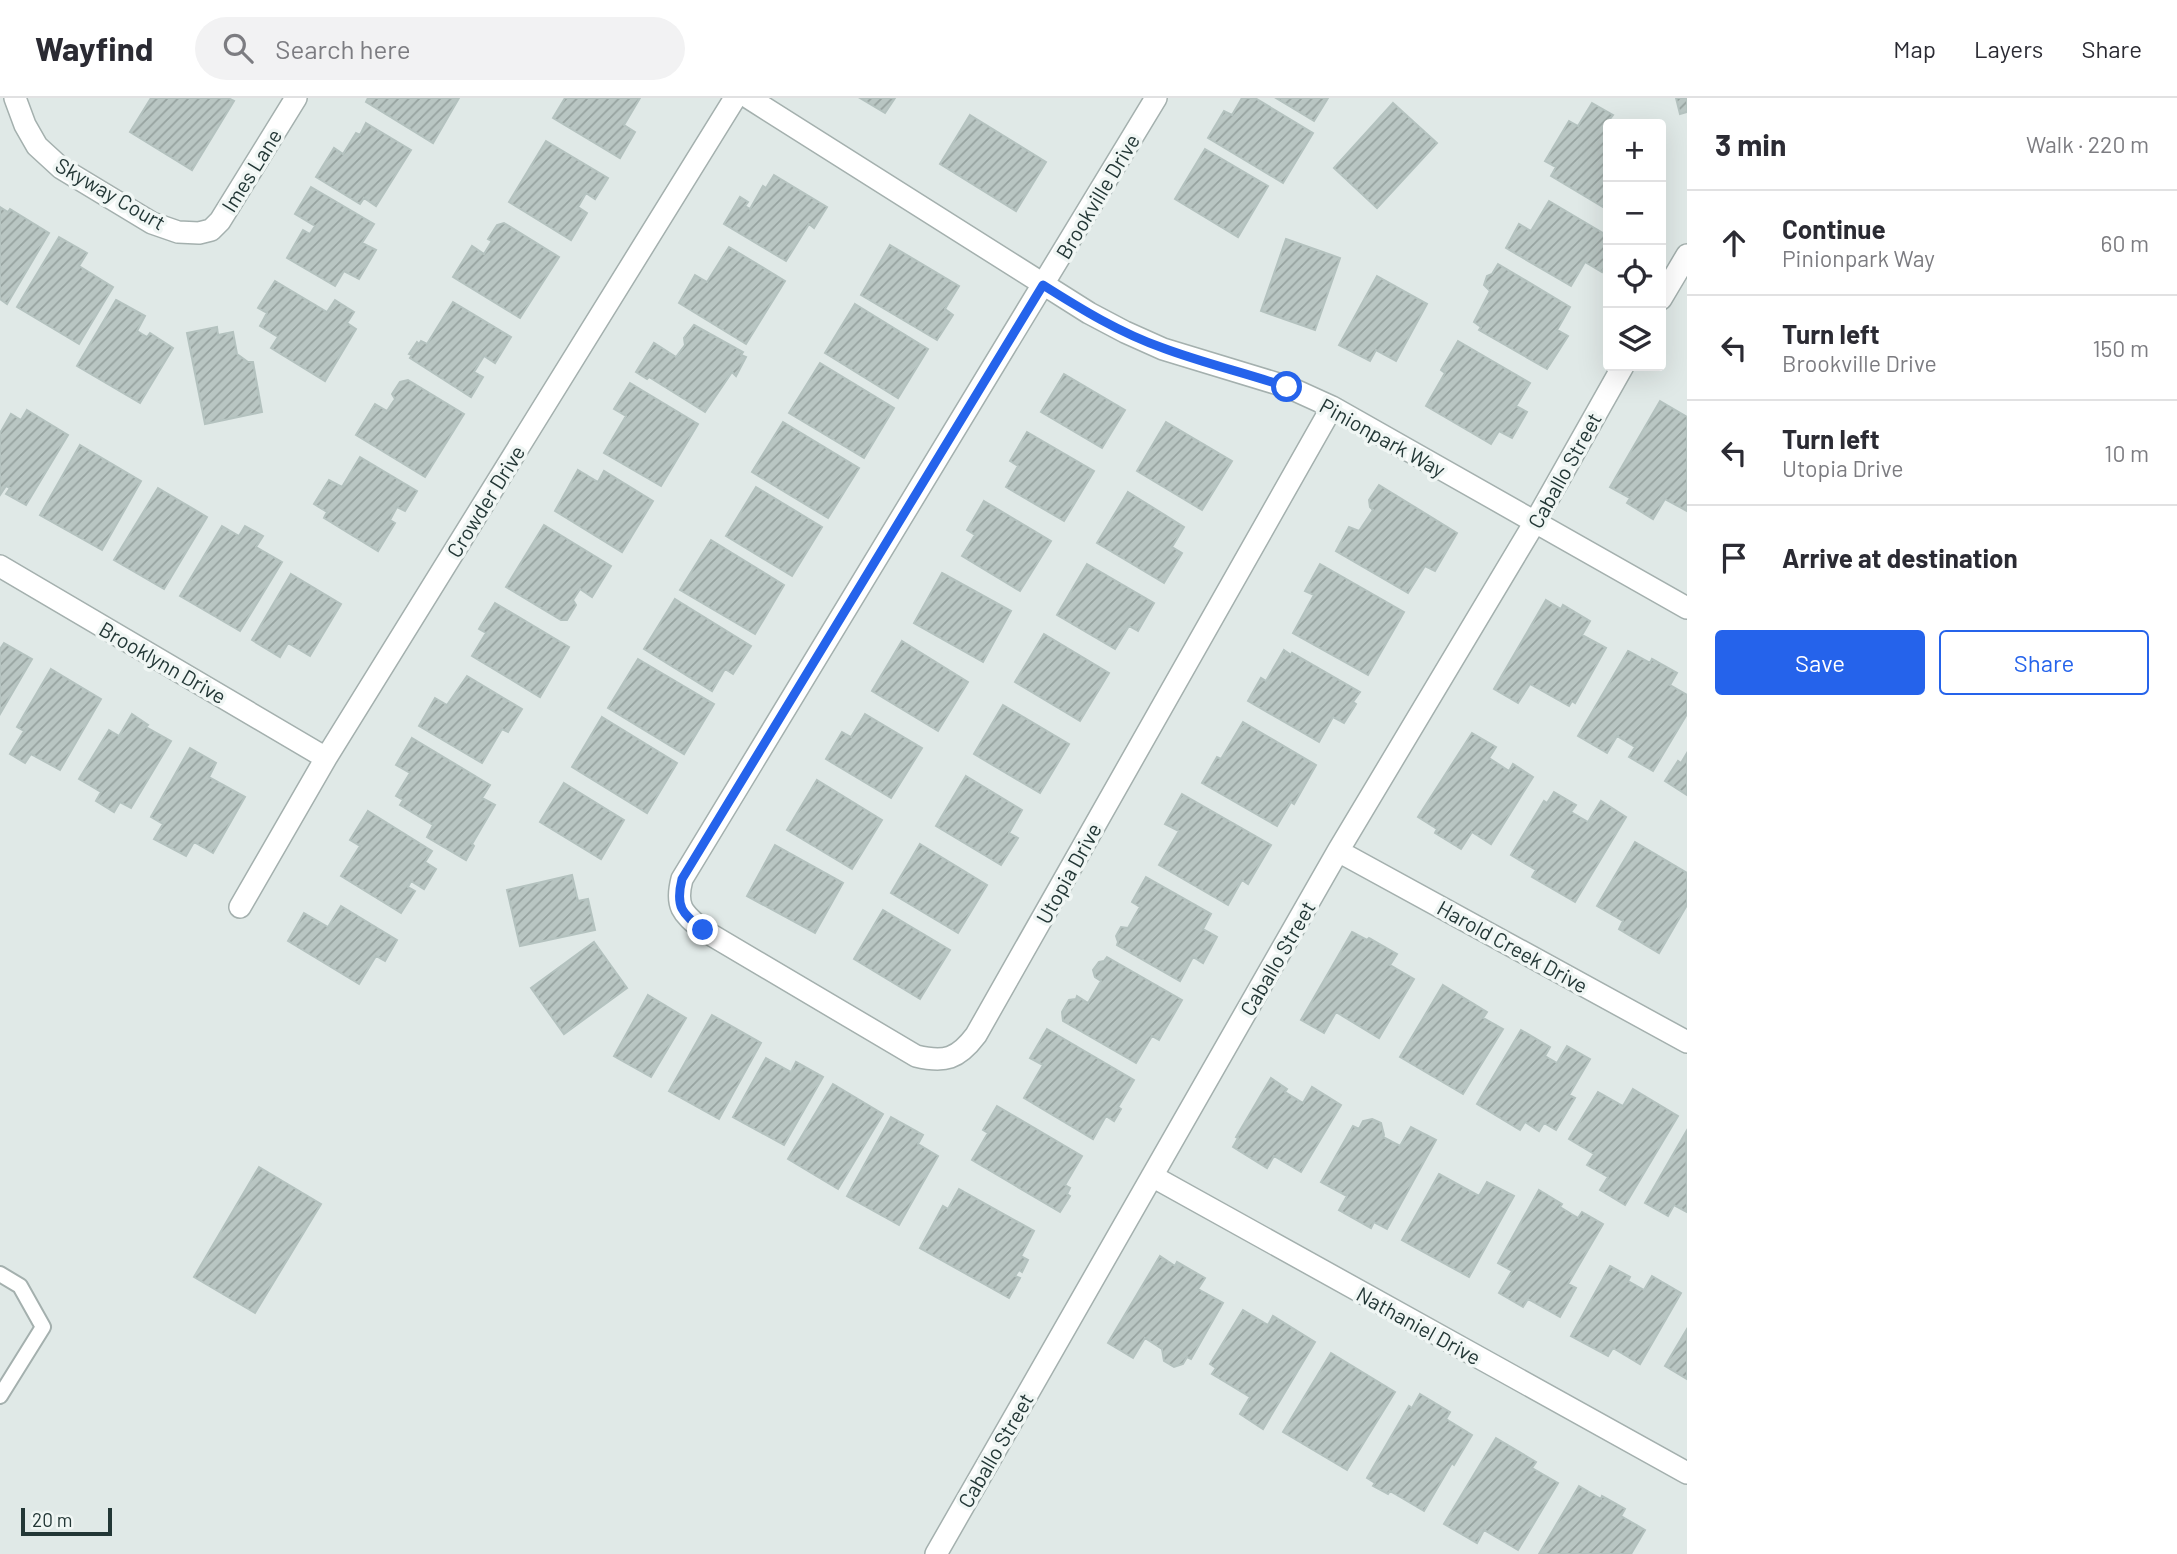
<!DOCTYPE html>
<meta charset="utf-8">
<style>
body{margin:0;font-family:Barlow,sans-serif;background:#f2f2f3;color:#2b2b33}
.controls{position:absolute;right:21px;top:21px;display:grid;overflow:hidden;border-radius:7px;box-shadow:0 7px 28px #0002}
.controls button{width:63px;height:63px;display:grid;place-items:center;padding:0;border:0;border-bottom:2px solid #e1e1e2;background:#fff;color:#2b2b33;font:35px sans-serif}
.scale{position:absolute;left:21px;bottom:18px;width:91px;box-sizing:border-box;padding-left:7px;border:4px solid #233736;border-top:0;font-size:19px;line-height:24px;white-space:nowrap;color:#233736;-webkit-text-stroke:5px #f0f6f4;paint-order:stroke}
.stop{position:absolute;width:21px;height:21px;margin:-16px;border:5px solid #2563eb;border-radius:50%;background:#fff}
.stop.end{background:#2563eb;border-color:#fff;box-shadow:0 2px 7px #0008}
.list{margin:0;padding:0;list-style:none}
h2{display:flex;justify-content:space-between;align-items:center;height:91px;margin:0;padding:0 28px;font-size:30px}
h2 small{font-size:23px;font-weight:400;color:#7c7c81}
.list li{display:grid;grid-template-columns:46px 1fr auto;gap:21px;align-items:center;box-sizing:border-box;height:105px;padding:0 28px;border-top:2px solid #e1e1e2}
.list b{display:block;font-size:26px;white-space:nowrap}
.list p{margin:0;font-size:23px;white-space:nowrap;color:#7c7c81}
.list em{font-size:23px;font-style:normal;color:#7c7c81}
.actions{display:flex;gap:14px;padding:21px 28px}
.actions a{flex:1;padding:16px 0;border:2px solid #2563eb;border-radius:7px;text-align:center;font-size:24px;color:#2563eb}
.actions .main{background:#2563eb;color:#fff}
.icon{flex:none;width:38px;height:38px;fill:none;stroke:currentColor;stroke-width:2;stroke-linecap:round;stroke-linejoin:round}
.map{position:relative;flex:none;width:1687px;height:1456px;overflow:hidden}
header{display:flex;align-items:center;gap:42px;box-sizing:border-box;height:98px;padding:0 35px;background:#fff;border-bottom:2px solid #e1e1e2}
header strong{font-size:33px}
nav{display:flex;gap:38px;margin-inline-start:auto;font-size:24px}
.search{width:490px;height:63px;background:#f2f2f3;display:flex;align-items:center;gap:18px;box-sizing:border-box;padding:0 24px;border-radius:38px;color:#7c7c81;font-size:26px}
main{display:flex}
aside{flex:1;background:#fff}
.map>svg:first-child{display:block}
</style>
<header>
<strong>Wayfind</strong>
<div class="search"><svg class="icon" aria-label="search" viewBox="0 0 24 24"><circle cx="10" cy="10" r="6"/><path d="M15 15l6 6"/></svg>Search here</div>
<nav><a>Map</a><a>Layers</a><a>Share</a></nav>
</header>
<main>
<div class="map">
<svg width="1687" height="1456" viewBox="0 0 1687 1456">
<defs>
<pattern id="building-hatch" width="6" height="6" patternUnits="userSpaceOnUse" patternTransform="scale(1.75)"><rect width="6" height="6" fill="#b9c6c3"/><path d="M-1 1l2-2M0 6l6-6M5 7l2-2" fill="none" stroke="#96a29f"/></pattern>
</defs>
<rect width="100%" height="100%" fill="#e0e9e7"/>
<path fill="url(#building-hatch)" stroke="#b4c2bf" stroke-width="2" d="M151,0H228L234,3L192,72L130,34Z
M368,0H459L433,45L366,4Z
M565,0H640L624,27L635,34L620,60L553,20Z
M860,0H895L885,15Z
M1242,0H1255L1313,35L1283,85L1208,40L1224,13L1232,17Z
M1276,0H1328L1314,23Z
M1676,0H1687V14L1680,16Z
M1393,5L1437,45L1377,110L1334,70Z
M1592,5L1613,17L1610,21L1618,26H1608V112L1551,78L1556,69L1545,63L1569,23L1578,28Z
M970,17L1046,64L1016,113L940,66Z
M366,25L411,52L376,108L364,100L360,106L316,79L334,50L343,56L356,35L360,37Z
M546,43L608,80L595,101L586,95L578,109L587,115L571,142L509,104Z
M1205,51L1268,88L1238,139L1175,101Z
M774,77L827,109L814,130L809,126L786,163L724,126L740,99L748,104L745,108L750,111L763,88L766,90Z
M311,89L374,126L362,145L376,152L359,181L344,173L335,188L287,160L303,132L310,136L315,128L295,116Z
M1549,103L1608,138V149L1602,159L1608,162L1602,174L1585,164L1571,188L1506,150L1519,126L1531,133Z
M0,109L8,114L10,111L49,135L7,206L0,201Z
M504,125L559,159L520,220L453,179L472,148L484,156L492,143L488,141L497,127Z
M59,139L87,155L79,168L113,189L79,246L17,209Z
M1286,141L1340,160L1315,232L1261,213Z
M890,147L959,188L945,211L953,217L937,242L861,197Z
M729,149L785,183L746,246L679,205L695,177L707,184Z
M1498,166L1570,209L1557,232L1568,238L1547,271L1479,232L1481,229L1474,224L1490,193L1484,187L1487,178L1492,176Z
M1377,178L1427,206L1396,263L1376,252L1370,263L1339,247Z
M275,183L327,214L335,202L354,214L347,225L356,231L325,283L271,250L278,239L260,228L267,215L258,210Z
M116,202L145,218L137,233L147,239L150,235L173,250L140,305L77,268Z
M453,204L511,239L495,265L484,258L474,274L483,279L471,299L410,260L412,257L409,256L417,244L419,246L421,243L427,246Z
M855,206L928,251L898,300L825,255Z
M694,227L743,254L741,257L746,259L736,278L732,274L705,314L649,279L647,281L636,274L654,245L676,259L685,247L684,240Z
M217,229L218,237L233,234L237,256L248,264H253L262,314L205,326L187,235Z
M1458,243L1530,285L1516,308L1527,314L1512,340L1499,333L1491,346L1426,308L1445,275L1441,272Z
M820,265L894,310L864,360L789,315Z
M1064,276L1125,312L1102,350L1041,314Z
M408,282L464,316L425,379L356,337L375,306L387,313L395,301L392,296L400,284Z
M630,285L698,326L661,388L604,355L626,318L614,311Z
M1660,303L1687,319V413L1665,401L1653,421L1627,405L1630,400L1610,389Z
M27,312L68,337L26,407L6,396L10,390L6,388L0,397V335L11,316L21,322Z
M783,324L859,370L828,420L752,374Z
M1166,324L1232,363L1202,412L1137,373Z
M1027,334L1094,373L1064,423L1006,389L1018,368L1010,363Z
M80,347L141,383L102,452L40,417Z
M360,359L417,393L405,413L397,409L390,422L395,425L378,453L324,420L327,414L314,406L329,382L342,389Z
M578,372L598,384L604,373L653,403L622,454L555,413Z
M1379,387L1457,435L1435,473L1425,468L1408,495L1336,453L1349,429L1359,433L1373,412L1370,409L1369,402Z
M756,389L822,429L792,478L726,438Z
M158,390L207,419L164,491L114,462Z
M1128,394L1184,429L1172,449L1182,455L1164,485L1097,445Z
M984,403L1051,443L1020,493L962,458L975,437L967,432Z
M544,427L611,468L592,499L580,491L573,502L576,507L567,522H561L506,489Z
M222,428L239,438L245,428L263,438L256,449L282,464L240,533L180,498Z
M711,442L784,487L755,536L680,492Z
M1087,466L1154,505L1138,533L1129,528L1115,551L1057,517Z
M1320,466L1404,514L1368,577L1293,535L1314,497L1305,493Z
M942,475L1011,513L983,564L914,525Z
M291,476L341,506L310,558L288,545L280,559L252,542Z
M675,501L751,548L733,576L725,571L712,593L644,551Z
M1546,502L1561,511L1563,507L1590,523L1582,537L1606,550L1575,605L1572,603L1569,608L1530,586L1518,605L1494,591Z
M495,505L569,549L540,599L472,558L486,535L479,531Z
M1044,536L1109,575L1080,623L1015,584Z
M902,543L968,584L938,633L872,593Z
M4,545L32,561L0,616V551Z
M1284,552L1291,557L1292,555L1360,594L1353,604L1356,606L1344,625L1333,619L1319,644L1248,603L1261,580L1266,583Z
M1628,553L1650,565L1652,561L1677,575L1670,587L1687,597V616L1653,673L1629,659L1635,649L1617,638L1607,655L1578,638Z
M638,561L714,606L684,656L608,610Z
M51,571L101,601L60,672L31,656L25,665L10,656L24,633L17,629Z
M467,578L522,611L508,634L502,631L482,665L419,628L435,600L447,607Z
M1003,607L1069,646L1040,695L974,656Z
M132,616L148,627L146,629L171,643L131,710L120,704L114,714L96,703L101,694L79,681L109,632L119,638Z
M865,616L922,650L891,700L826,661L842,634L851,639Z
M602,619L677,665L647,715L572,669Z
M1243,624L1316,667L1294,706L1291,704L1277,728L1202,685L1217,659L1221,661Z
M1472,635L1496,649L1489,660L1509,673L1513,666L1533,679L1491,746L1472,734L1461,751L1435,735L1437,731L1418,719Z
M412,640L490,687L482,700L495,707L472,746L474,748L466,762L427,739L433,727L400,707L403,702L396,698L410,675L396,667Z
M190,650L216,665L209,679L245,699L213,755L194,744L186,758L154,741L163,726L151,719Z
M1687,655V697L1665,683L1678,663L1681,665Z
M966,678L1022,712L1009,735L1018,740L1001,767L936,728Z
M817,682L882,722L852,771L787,732Z
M564,685L624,722L601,761L540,724Z
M1554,694L1576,707L1571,714L1588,724L1601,703L1626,719L1575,804L1532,779L1536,772L1511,757L1544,703L1547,705Z
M1182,696L1271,747L1248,786L1242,782L1228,807L1159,767L1179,733L1165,726Z
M368,713L432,753L425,764L436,771L424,791L411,783L408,789L415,793L401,815L341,778L360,748L350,742Z
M1635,744L1687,775V807L1659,855L1619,831L1623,823L1597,808Z
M920,746L987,787L958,835L891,795Z
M775,747L843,785L815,835L747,798Z
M572,777L578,803L588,801L595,832L520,848L507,792Z
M1146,779L1211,816L1203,831L1217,839L1203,865L1193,859L1180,883L1117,847L1118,844L1116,838L1121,829L1128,830L1140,809L1132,804Z
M341,808L397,842L385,863L376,858L359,886L288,843L304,815L328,829Z
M883,812L950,852L920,901L854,861Z
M1352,834L1367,842L1369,840L1397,856L1390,867L1414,881L1379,940L1336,914L1324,935L1301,922Z
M594,844L627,890L564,936L531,890Z
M1107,859L1182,902L1159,942L1152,938L1136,965L1063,923L1062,914L1069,902L1076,901L1077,898L1088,905L1101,883L1095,879L1093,872L1099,864L1104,863Z
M1443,887L1487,914L1483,920L1503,931L1463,996L1400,959Z
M648,897L686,920L651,979L614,958Z
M712,917L761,945L719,1021L669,993Z
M1047,931L1134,982L1118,1009L1121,1011L1114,1023L1106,1018L1093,1041L1024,1000L1043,967L1030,960Z
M1521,932L1550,949L1545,958L1557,965L1567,948L1590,961L1569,997L1575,1000L1556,1032L1544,1025L1539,1033L1525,1024L1520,1032L1477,1006Z
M766,960L791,974L796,964L823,979L784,1047L733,1019Z
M1271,980L1287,991L1285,994L1303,1005L1312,989L1341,1007L1301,1074L1274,1058L1267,1070L1233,1049L1238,1040L1236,1039Z
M833,986L883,1016L838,1091L788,1061Z
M1633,991L1678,1018L1625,1107L1600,1092L1608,1079L1587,1067L1594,1056L1569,1041L1598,994L1623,1008Z
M997,1008L1082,1058L1065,1087L1070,1090L1067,1096L1070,1098L1060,1114L972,1062L988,1035L983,1032Z
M891,1019L923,1037L918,1046L938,1058L899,1127L847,1098Z
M1372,1021L1381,1025L1384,1037L1383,1039L1400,1048L1411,1029L1436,1042L1387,1131L1374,1124L1371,1130L1339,1112L1347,1098L1321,1084L1353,1028L1359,1031L1363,1023Z
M1686,1034L1687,1114L1674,1107L1668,1118L1645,1105Z
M259,1069L321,1106L255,1215L194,1179Z
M1439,1076L1479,1098L1487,1084L1514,1098L1469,1179L1402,1142Z
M959,1091L1034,1133L1021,1158L1028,1162L1022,1174L1019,1172L1015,1178L1020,1180L1009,1200L920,1150L943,1108L948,1111Z
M1539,1092L1562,1106L1560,1109L1578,1120L1582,1114L1603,1126L1568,1186L1576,1190L1560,1219L1528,1201L1523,1209L1499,1195L1512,1173L1498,1165Z
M1160,1158L1175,1168L1177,1164L1205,1180L1198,1191L1223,1205L1191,1261L1187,1259L1183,1266L1174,1269L1164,1263L1162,1251L1145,1240L1133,1260L1108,1245Z
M1610,1168L1630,1179L1628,1183L1644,1192L1652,1178L1681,1195L1640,1266L1613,1250L1608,1258L1571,1238Z
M1243,1212L1268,1227L1273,1218L1315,1244L1263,1331L1240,1316L1250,1299L1212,1276L1216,1270L1210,1266Z
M1687,1231V1281L1665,1268Z
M1331,1255L1395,1294L1347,1372L1283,1334Z
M1420,1296L1450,1314L1446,1321L1472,1337L1454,1367L1452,1365L1424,1413L1390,1393L1388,1396L1373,1388L1375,1385L1367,1380L1409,1308L1412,1310Z
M1496,1340L1536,1364L1532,1370L1558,1385L1518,1452L1484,1432L1477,1445L1444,1426Z
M1579,1388L1601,1401L1602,1398L1625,1411L1621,1418L1645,1432L1631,1456H1539Z"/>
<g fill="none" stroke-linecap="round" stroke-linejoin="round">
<g stroke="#a4b0ae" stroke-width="18">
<path id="lane" d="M0,1176L20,1188L43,1229L0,1298"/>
</g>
<g stroke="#a4b0ae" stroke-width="24">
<path id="street" d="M15,0L25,27L37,48L61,70L152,125L178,134L199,135L211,132L220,123L296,0
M749,0L1089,215L1125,234L1163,251L1288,289L1332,309L1687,510
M1156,0L682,781C675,808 682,815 703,832L916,958C945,965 958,961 976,937L1332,309
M1661,201L1687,157
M0,468L326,660
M1338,753L1687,944
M240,809L326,660L735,0
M1152,1078L1687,1375
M936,1456L1338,753L1535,424L1623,268"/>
</g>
<use href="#lane" stroke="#fff" stroke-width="14"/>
<use href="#street" stroke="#fff" stroke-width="21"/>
</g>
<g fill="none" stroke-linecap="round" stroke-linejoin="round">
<path stroke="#2563eb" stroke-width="9" d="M703,832C682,815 675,809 682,781L1043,187C1081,211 1120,235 1163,250C1203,265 1246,275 1287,289"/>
</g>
<g text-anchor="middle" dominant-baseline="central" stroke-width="7" stroke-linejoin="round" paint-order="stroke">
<g font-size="21" fill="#233736" stroke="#f0f6f4">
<text transform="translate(251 72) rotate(-58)">Imes Lane</text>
<text transform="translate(111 95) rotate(30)">Skyway Court</text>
<text transform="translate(1097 98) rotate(-59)">Brookville Drive</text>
<text transform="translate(1383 339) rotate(29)">Pinionpark Way</text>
<text transform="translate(1564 372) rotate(-61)">Caballo Street</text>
<text transform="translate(485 403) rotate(-58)">Crowder Drive</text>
<text transform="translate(163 564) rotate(30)">Brooklynn Drive</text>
<text transform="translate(1068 775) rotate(-61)">Utopia Drive</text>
<text transform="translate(1513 848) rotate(29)">Harold Creek Drive</text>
<text transform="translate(1277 860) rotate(-60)">Caballo Street</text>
<text transform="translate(1419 1227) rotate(29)">Nathaniel Drive</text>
<text transform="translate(995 1352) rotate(-60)">Caballo Street</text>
</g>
</g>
</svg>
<div class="controls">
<button>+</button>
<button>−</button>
<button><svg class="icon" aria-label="locate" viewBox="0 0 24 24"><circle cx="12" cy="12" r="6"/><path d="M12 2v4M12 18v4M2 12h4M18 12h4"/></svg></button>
<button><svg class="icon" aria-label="layers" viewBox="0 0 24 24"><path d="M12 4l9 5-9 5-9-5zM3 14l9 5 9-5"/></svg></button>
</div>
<div class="scale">20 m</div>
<div class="stop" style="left:1287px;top:289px"></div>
<div class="stop end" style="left:703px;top:832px"></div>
</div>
<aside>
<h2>3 min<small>Walk · 220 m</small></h2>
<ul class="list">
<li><svg class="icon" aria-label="ahead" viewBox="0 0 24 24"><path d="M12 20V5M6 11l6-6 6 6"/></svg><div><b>Continue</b><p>Pinionpark Way</p></div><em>60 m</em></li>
<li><svg class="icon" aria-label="left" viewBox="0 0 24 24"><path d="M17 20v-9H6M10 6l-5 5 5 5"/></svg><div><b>Turn left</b><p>Brookville Drive</p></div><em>150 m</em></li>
<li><svg class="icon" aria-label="left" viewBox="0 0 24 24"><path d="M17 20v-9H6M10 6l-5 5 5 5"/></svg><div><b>Turn left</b><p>Utopia Drive</p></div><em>10 m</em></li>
<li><svg class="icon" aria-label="arrive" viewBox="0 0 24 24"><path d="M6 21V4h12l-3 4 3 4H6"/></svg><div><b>Arrive at destination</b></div></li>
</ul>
<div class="actions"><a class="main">Save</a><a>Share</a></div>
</aside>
</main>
